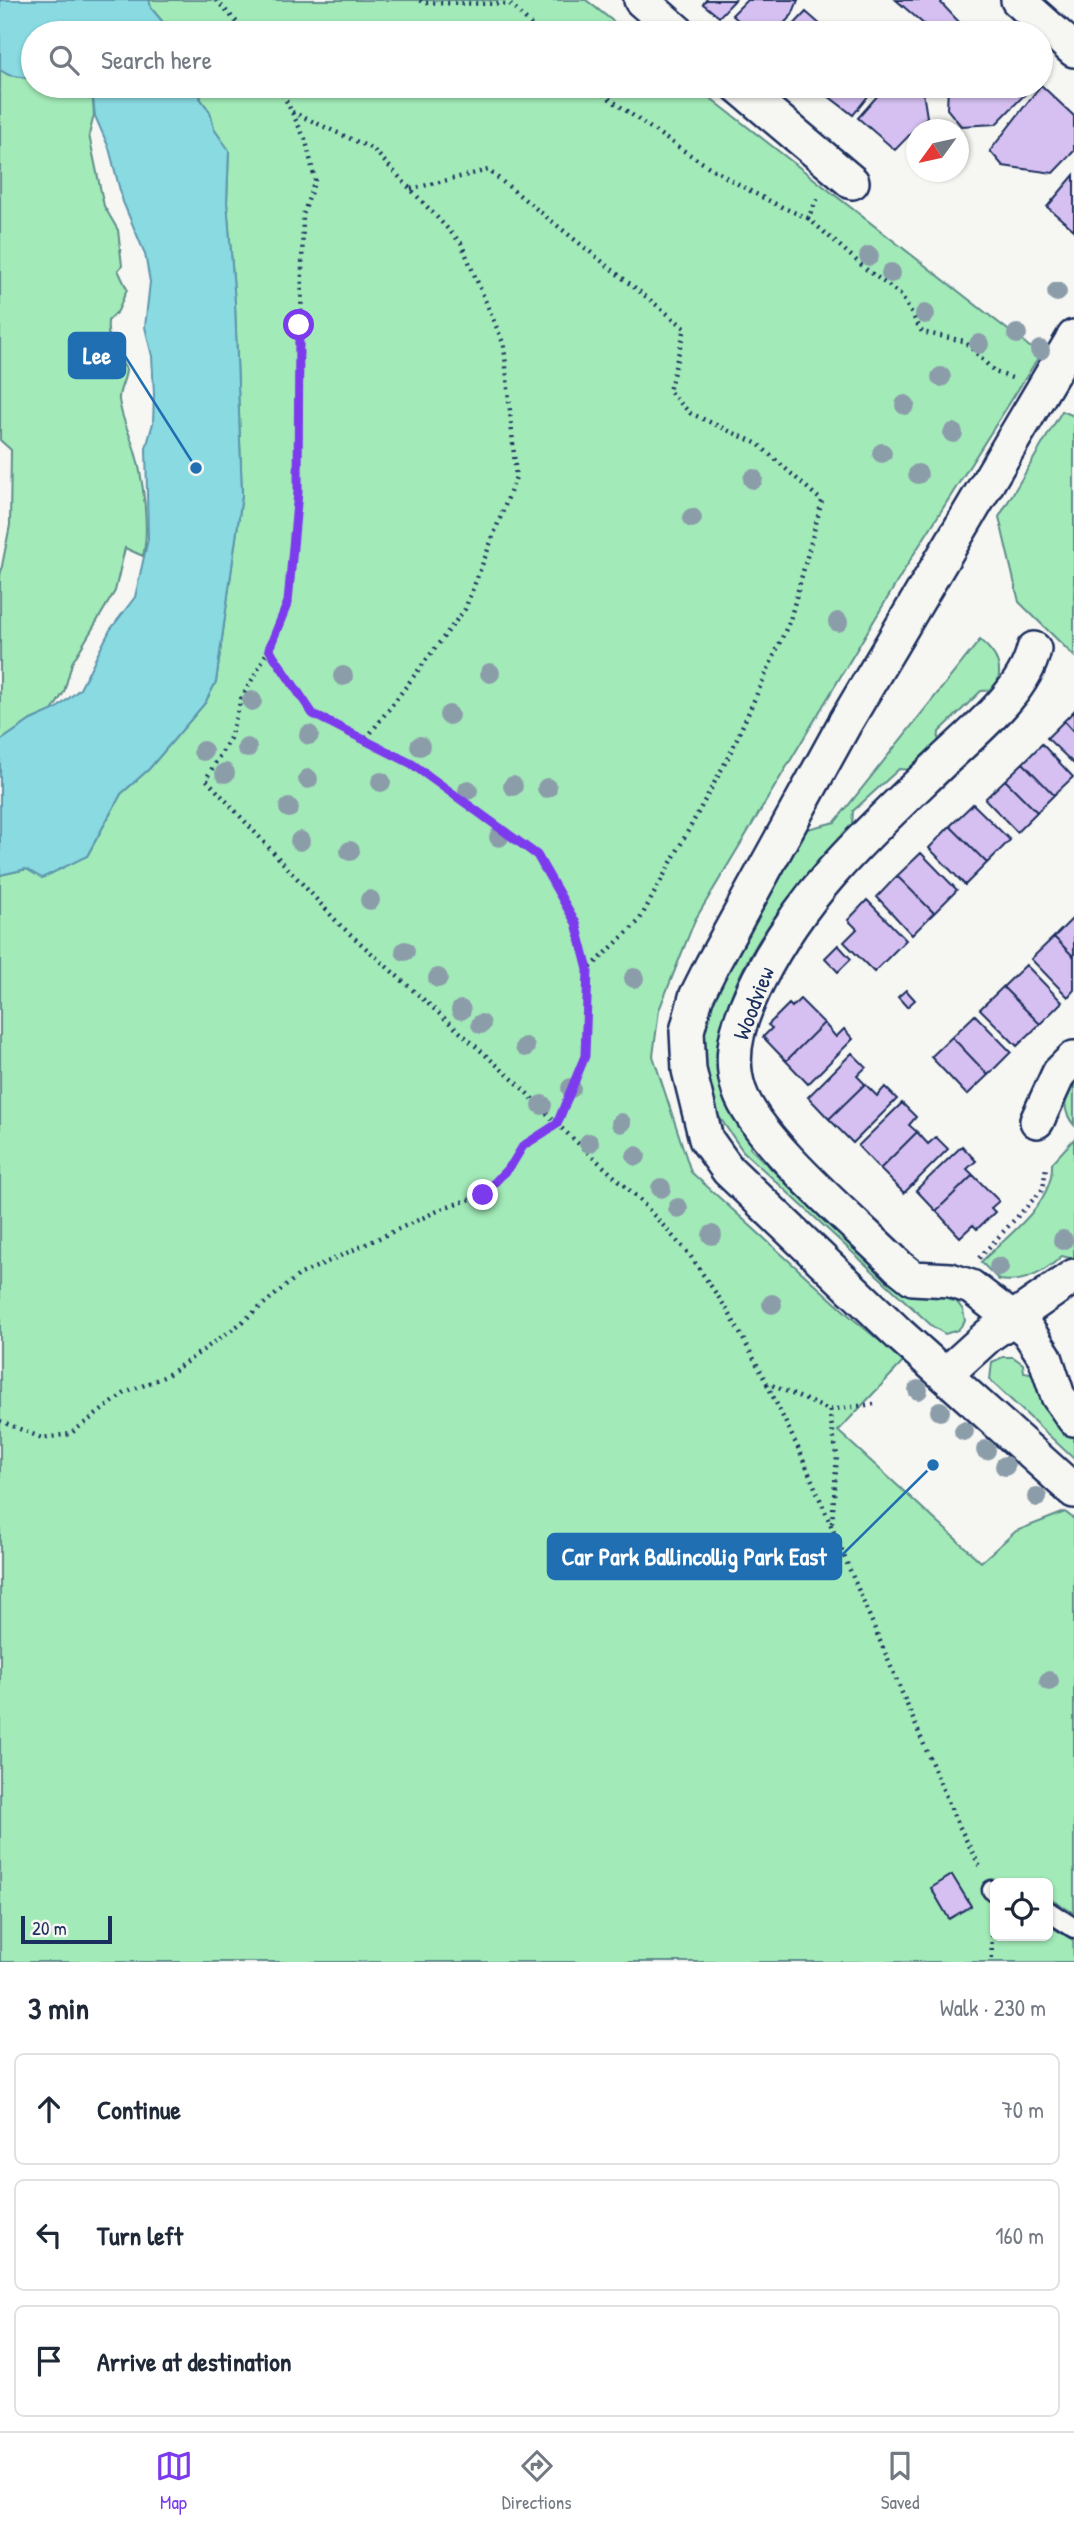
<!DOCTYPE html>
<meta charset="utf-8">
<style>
body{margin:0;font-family:"Patrick Hand",sans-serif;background:#f6f6f7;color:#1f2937}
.controls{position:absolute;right:21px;bottom:21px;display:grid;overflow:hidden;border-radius:10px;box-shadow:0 2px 5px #0004}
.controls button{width:63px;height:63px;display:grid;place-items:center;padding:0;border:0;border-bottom:2px solid #e0e1e3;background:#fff;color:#1f2937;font:35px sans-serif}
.compass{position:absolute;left:906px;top:119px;width:63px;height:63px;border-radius:50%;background:#fff;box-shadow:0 2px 5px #0004;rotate:237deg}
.scale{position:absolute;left:21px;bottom:18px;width:91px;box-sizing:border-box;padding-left:7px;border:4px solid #1b2f5e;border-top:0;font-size:19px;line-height:24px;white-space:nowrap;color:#1b2f5e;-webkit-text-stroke:5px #f6f6f2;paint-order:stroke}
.stop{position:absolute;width:21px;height:21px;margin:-16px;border:5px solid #7c3aed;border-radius:50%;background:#fff}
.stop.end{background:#7c3aed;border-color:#fff;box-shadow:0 2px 7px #0008}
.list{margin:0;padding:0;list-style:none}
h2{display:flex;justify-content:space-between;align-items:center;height:91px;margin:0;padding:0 28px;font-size:30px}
h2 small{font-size:23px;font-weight:400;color:#747a83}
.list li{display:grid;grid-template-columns:46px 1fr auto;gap:21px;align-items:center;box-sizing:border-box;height:112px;margin:0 14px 14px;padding:0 14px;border:2px solid #e0e1e3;border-radius:10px}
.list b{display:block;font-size:26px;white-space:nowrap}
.list em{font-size:23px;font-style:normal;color:#747a83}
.icon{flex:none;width:38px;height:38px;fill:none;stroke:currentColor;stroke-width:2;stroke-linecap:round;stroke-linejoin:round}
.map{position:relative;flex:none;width:1074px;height:1962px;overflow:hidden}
.search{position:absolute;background:#fff;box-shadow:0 2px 5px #0004;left:21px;right:21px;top:21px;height:77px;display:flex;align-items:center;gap:18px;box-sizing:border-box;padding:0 24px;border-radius:38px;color:#747a83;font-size:26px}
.sheet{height:469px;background:#fff}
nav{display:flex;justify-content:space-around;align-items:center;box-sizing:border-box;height:98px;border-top:2px solid #e0e1e3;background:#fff;font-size:19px;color:#747a83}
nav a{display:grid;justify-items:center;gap:4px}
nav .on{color:#7c3aed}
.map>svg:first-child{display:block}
</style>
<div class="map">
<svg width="1074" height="1962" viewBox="0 0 1074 1962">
<rect width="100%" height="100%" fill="#f6f6f2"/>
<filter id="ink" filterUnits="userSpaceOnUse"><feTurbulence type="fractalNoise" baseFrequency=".0143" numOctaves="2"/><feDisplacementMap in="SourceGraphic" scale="14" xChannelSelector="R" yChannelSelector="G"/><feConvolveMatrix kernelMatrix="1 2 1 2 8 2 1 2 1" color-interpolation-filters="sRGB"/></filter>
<g filter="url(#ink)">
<path fill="#a2eab8" stroke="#5e8c8b" stroke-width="2" d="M149,0H586L628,33H172L151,8Z
M0,70L9,75L33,79V86H85L92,89L94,115L89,135L104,206L118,230L122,266L118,270L127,289L118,311L108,321C106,345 115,351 126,369C126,380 118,390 119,400C121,417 129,432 134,448C143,476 150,529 143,556L125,548L115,591L72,663L64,692L52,711L31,720L0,741V576L10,525L11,450L0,440Z
M205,86H695L1040,355L912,557L695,920L659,1010L653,1056L691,1172L852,1318L904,1361L838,1431L981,1562L1016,1531L1065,1512L1074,1519V1913L1050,1899L1048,1910V1883H995V1936H1048V1925L1073,1940L1074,1962H0V875L87,856L121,794L149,769L205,703L216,682L242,495L235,303L227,202L229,151L214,129L210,112L200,98Z
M1062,411L1074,416V656L1019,602L999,517Z
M980,640C998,655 1004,668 995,690L981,691L939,732L938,745L912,770L899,769L853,811L852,825C797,883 722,970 719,1053C719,1060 718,1068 720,1074C726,1095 742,1117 752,1137L750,1148L810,1207H822L948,1293L949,1300L956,1301L963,1310L965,1321L958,1330L945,1334L932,1326L743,1151L713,1108L702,1042L712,997L744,935L807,829L835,822Z
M1074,1085V1125C1063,1112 1062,1097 1074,1085Z
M1074,1139V1259L1062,1256C1045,1272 1024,1284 999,1280L981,1262C1008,1235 1054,1204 1052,1163Z
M1003,1357H1013L1023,1364L1024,1372L1036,1374L1041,1400L1074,1435V1459L990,1380L992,1362Z"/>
<path fill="#89dae1" stroke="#5d96ad" stroke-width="2" d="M0,0H149L151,8L172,33H33V79L9,75L0,70Z
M85,86H205L200,98L210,112L214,129L229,150L227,202L235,303L242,495L216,682L205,703L149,769L121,794L87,856L42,878L26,869L0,875V741L31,720L56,709L80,689L110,630L135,597L148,539L146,448L153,423L154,394L152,356L145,327L150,282L145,254L123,202L109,148L95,116L92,89Z"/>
<path fill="#d5c0f1" stroke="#1b2f5e" stroke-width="2" d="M706,0H735L719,17L703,4Z
M747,0H798L792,15L775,33H753L732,15Z
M896,0H943L941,3L959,22L948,33H934Z
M806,12L830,33H786Z
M1041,85L1074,116V151L1053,173L1003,166L990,151Z
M815,86H876L853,115Z
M886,86H922L927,117L895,150L858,118Z
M948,86H1033L996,124L961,126L947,109Z
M1074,175V230L1047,207Z
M1074,711V732L1064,721Z
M1064,721L1074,732V764L1047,738Z
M1042,744L1073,777L1054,795L1023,763Z
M1023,763L1054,795L1037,812L1005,780Z
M1005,780L1037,812L1017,832L985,799Z
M973,804L1010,840L987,863L950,826Z
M950,826L987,863L965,885L929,848Z
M921,853L957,890L934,913L897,876Z
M897,876L934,913L912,935L877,897Z
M867,900L906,940L874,972L844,942L857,929L848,920Z
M1074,917V957L1054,937Z
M1054,937L1074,957V990L1068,997L1031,959Z
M838,945L851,959L838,972L825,958Z
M1026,965L1062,1002L1040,1024L1003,987Z
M1003,987L1040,1024L1017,1046L980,1009Z
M906,990L915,1000L907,1007L898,997Z
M800,999L824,1023L786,1061L763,1037L772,1028L768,1025L789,1004L792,1007Z
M975,1015L1011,1052L988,1075L952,1037Z
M824,1023L836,1037L844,1029L853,1039L808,1084L786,1061Z
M952,1037L988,1075L967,1095L931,1057Z
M852,1053L866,1067L857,1076L865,1084L829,1119L808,1097Z
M865,1084L877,1096L885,1087L897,1099L853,1143L829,1119Z
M902,1103L916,1117L909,1125L917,1132L880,1169L858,1146Z
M917,1132L928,1144L936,1137L948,1149L904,1193L880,1169Z
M962,1146L976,1161L967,1169L973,1175L936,1211L916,1190Z
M973,1175L999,1201L991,1208L995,1212L977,1229L973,1225L960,1237L936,1211Z
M952,1875L971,1906L949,1919L931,1888Z"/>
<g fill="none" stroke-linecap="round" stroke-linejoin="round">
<g stroke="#1b2f5e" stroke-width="23">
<path id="lane" d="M992,1890L995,1891
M1048,1911L1074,1928"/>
</g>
<g stroke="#1b2f5e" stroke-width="38">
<path id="street" d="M641,0L679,33
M1018,0L1074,50
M738,86L852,182
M1074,337L845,723L712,965L696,997L687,1031L689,1070L706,1139L728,1170L899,1334L1074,1491
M1034,649C1024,693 974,731 942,762C870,831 805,888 759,979C742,1013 726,1051 739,1090C756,1141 857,1225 898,1266L913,1278L950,1280L971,1287L1028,1331L1045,1357L1058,1396L1074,1419
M1037,1121L1059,1073L1074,1058
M945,1375L989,1335L1074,1276"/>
</g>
<path stroke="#1b2f5e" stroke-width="4.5" stroke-dasharray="2 5" stroke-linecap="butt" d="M216,0L247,33
M420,0L425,3L510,4L539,33
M592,86C657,133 733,189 808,218L819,196
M292,112L373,149L461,243L504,345L516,477L465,609L366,739
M411,189L488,170L685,328L669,391L690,413L758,444L822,501L790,620L730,754L639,921L588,970
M808,218L866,269L901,295L922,332L964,341L995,372L1012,378
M269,649L313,714L412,764L537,855L576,923L588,970L585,1056L557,1124L518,1084L340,925L206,779L230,738L241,699L269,649L288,602L298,492L303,215L315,180L306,141L279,86
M979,1258L1043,1189L1046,1167
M767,1384L800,1452L955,1818L981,1869
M829,1410L837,1456L832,1524
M0,1421L42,1438L70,1434L125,1393L166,1376L236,1327L299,1275L444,1208L483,1195L512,1164L523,1146L557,1124L639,1199L689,1254L728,1311L767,1383L829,1410L874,1404
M991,1914L992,1962"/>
<use href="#lane" stroke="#f6f6f2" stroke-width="18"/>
<use href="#street" stroke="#f6f6f2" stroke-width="33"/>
</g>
<g fill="#8c9daa">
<circle cx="869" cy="256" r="10"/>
<circle cx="891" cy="273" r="10"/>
<circle cx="1057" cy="292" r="10"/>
<circle cx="925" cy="314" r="10"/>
<circle cx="1017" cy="334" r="10"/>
<circle cx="979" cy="344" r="10"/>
<circle cx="1040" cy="350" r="10"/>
<circle cx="941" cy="377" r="10"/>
<circle cx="905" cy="405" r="10"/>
<circle cx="953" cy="433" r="10"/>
<circle cx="882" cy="453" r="10"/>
<circle cx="918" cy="474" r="10"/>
<circle cx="753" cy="479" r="10"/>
<circle cx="692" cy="518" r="10"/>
<circle cx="838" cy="622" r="10"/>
<circle cx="490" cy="673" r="10"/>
<circle cx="343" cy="676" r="10"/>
<circle cx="252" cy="701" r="10"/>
<circle cx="449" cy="715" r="10"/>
<circle cx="309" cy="735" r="10"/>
<circle cx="420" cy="746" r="10"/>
<circle cx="247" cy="748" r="10"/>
<circle cx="203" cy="751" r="10"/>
<circle cx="225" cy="773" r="10"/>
<circle cx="308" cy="779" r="10"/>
<circle cx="381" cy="782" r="10"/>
<circle cx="513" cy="786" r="10"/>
<circle cx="547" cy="788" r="10"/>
<circle cx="468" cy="790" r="10"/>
<circle cx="289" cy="808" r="10"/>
<circle cx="499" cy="837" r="10"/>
<circle cx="300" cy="841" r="10"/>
<circle cx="350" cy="851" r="10"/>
<circle cx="370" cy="900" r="10"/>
<circle cx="405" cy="951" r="10"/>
<circle cx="438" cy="978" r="10"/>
<circle cx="634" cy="978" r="10"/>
<circle cx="461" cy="1010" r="10"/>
<circle cx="481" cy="1024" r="10"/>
<circle cx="525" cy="1047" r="10"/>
<circle cx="571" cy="1088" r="10"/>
<circle cx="542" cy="1105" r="10"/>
<circle cx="621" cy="1123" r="10"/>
<circle cx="589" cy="1143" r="10"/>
<circle cx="636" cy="1156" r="10"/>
<circle cx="661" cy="1188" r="10"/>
<circle cx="678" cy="1208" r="10"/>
<circle cx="712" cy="1235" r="10"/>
<circle cx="1063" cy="1240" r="10"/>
<circle cx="999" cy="1267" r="10"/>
<circle cx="772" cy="1304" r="10"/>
<circle cx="918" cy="1390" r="10"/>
<circle cx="940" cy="1411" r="10"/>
<circle cx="964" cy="1431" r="10"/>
<circle cx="986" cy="1450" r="10"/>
<circle cx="1005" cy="1466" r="10"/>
<circle cx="1037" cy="1497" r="10"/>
<circle cx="1049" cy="1681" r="10"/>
</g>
</g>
<g fill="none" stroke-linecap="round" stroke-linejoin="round" filter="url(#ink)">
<path stroke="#7c3aed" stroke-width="9" d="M299,325L298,492L288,602L269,649L313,714L412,764L537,855L576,923L588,970L585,1056L557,1124L523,1146L512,1164L483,1195"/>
</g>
<g text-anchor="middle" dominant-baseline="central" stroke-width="5" stroke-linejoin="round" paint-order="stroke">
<g font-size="23" fill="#1b2f5e" stroke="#f6f6f2">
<text transform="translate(753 1003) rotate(-69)">Woodview</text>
</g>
</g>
<path fill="none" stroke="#1f6fb2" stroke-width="2.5" d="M196 468L125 356M933 1465L841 1556"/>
<g fill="#1f6fb2" stroke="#f6f6f2" stroke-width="2.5">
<circle cx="196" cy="468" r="7"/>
<circle cx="933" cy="1465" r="7"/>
</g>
<g fill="#1f6fb2" stroke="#1f6fb2" stroke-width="2.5">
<rect x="69" y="333" width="56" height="45" rx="7"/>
<rect x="548" y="1534" width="293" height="45" rx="7"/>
</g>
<g font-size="24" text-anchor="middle" font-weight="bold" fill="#fff">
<text x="97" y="364">Lee</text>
<text x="694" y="1565">Car Park Ballincollig Park East</text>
</g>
</svg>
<div class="controls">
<button><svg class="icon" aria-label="locate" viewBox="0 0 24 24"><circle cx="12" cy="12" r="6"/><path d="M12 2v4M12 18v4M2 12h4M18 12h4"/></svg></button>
</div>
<svg class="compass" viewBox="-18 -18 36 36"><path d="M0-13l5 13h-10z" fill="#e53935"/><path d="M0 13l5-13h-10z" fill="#747a83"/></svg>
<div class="scale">20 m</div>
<div class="stop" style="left:299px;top:325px"></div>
<div class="stop end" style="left:483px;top:1195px"></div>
<div class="search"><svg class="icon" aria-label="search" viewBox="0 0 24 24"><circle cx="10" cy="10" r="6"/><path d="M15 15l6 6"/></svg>Search here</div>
</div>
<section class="sheet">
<h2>3 min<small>Walk · 230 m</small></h2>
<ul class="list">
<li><svg class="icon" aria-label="ahead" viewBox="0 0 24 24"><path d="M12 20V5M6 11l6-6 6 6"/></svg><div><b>Continue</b></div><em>70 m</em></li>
<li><svg class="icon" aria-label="left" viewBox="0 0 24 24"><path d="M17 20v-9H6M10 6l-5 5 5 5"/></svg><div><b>Turn left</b></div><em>160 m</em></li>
<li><svg class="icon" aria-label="arrive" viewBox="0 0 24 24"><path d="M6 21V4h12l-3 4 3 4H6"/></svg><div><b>Arrive at destination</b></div></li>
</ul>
</section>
<nav>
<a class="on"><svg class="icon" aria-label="map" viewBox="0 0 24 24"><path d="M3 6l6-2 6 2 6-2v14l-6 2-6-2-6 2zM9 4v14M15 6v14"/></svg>Map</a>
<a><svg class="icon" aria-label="directions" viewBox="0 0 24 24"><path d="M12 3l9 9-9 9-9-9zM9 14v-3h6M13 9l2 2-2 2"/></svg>Directions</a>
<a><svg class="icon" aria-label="saved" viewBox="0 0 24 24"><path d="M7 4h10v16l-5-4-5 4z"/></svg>Saved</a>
</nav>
